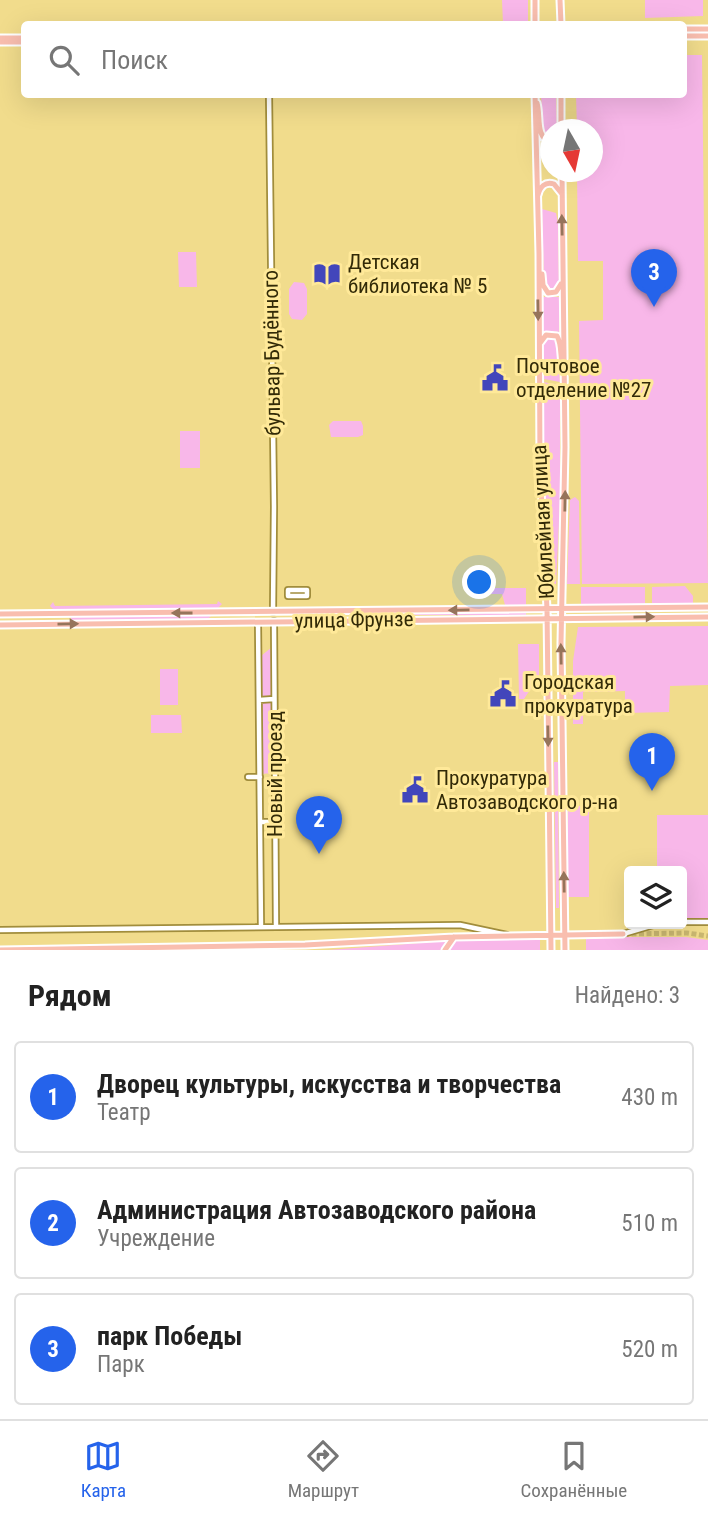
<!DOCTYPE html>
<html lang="ru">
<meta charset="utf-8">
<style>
body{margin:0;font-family:"Roboto Condensed",sans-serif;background:#f2f2f2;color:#222}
.controls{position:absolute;right:21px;bottom:21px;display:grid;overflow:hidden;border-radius:7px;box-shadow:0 7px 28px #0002}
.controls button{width:63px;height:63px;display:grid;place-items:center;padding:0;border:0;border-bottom:2px solid #e0e0e0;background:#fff;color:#222;font:35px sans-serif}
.compass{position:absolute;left:540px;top:119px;width:63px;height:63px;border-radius:50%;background:#fff;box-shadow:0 7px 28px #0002;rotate:171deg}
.you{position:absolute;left:480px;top:583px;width:24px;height:24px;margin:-18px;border:5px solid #fff;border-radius:50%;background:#1a73e8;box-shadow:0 0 0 10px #1a73e833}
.badge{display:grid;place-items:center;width:46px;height:46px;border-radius:50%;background:#2563eb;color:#fff;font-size:23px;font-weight:700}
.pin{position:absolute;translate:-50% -58px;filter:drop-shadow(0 2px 4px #0008)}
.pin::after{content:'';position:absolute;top:37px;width:24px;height:21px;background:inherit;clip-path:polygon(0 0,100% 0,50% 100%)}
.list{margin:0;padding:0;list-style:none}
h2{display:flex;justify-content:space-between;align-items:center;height:91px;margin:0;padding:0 28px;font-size:30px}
h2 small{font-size:23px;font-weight:400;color:#767676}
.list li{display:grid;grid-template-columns:46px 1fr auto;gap:21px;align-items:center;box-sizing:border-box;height:112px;margin:0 14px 14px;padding:0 14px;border:2px solid #e0e0e0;border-radius:7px}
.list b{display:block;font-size:26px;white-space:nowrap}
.list p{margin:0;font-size:23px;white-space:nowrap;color:#767676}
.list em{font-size:23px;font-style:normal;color:#767676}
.icon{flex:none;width:38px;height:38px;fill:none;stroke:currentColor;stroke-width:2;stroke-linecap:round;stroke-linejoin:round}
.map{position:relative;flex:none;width:708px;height:950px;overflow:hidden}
.search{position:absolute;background:#fff;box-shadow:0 7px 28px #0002;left:21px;right:21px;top:21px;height:77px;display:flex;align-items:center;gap:18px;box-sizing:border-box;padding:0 24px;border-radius:7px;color:#767676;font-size:26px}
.sheet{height:469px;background:#fff}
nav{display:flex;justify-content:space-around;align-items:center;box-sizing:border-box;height:98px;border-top:2px solid #e0e0e0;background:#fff;font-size:19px;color:#767676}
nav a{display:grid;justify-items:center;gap:4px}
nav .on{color:#2563eb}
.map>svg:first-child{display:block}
</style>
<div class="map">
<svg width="708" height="950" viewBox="0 0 708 950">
<rect width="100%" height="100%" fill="#f1dc8c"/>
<path fill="#f8b7e9" d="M502,0H528V22L524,24H503Z
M645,0H703V16L645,18Z
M684,55H702L708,583L582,584L579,321L603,320V261H578L577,172H592V130L577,129L576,95L684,94Z
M541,95H556L557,129L550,130V139L543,134Z
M542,209L556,213L558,223L559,285L556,290L549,292L544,284Z
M178,252H196L197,287H179Z
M294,282L304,283L307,289V314L302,320L292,319L289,314V289Z
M542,297H559V332L543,331Z
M549,337L555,338L557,344L560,382L544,379L543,342Z
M543,382L560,385V502L556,584H551L545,503Z
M333,421H361L363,426V435L358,437H331L329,425Z
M180,431H200V468H180Z
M575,497L579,501L580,584H567L570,500Z
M685,586L693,596V603H652V587Z
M581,587H645V604H581Z
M485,588H526V605H505L502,594H486Z
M218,601L222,604L218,608L54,610L50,606L53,602L55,606L217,604Z
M526,612V615H361L362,614Z
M209,615L211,616L208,619L71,620V616Z
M708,626V685L670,686L669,712L625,713V691L583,692V724H573V661L578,627Z
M518,644H539V676L524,699H519Z
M272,647L273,695L263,697L261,695V656Z
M160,669H178V705H160Z
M262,701H271L273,713L269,715L270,754L273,756V773L261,774Z
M151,715H181L182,733H151Z
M554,762H558L559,908H556Z
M568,806H589V897H568Z
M657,815H708V919H682V871H657Z
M586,937H686L708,940V950H586Z
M540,938V950H448L457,939Z
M446,941L441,950H328Z"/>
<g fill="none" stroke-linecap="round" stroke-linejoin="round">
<path stroke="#cbb871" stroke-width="5" stroke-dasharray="5 2.5" stroke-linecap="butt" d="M624,934L687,933L708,936"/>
<g stroke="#a18d3c" stroke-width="8">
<path id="minor" d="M269,94L274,507L273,612
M288,590H307V596H288Z
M274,621L276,926
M258,622L261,927
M259,700L274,699
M248,777H260
M260,822H275
M682,922H708
M0,930L460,925L507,935
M623,934L657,924"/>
</g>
<g stroke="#fff" stroke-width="9">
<path id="major" d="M535,0V24
M560,0L561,24
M684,29H708
M684,36H708
M0,38H24
M0,42H24
M535,94L539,254L540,469L547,609L551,950
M561,94V130
M537,103C541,117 535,136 550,142
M562,172L565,447L561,643L565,950
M538,195C540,187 545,181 554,184L562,194
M542,274L543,285L548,293L556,292L561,284
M540,343L546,335L557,336C563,346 559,359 564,370
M0,614L708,607
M0,625L708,617
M0,950L305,945L454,937L623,934
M445,950L454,937"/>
</g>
<use href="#minor" stroke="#fff" stroke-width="4.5"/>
<use href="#major" stroke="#f9beaf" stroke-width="5"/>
</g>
<defs><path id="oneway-solid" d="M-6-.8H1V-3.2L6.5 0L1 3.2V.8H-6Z" transform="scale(1.75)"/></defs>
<g fill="#96745b">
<use href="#oneway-solid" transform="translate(562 225) rotate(-91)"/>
<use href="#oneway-solid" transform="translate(538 310) rotate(89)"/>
<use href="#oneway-solid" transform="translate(565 501) rotate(-89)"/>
<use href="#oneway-solid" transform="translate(459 610) rotate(179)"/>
<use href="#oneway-solid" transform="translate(182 613) rotate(180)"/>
<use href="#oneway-solid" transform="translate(644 617) rotate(-1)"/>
<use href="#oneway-solid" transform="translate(68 624) rotate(-1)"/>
<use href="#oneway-solid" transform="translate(561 654) rotate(-91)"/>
<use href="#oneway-solid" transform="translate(548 736) rotate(89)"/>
<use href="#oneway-solid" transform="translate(564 882) rotate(-91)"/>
</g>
<defs>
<g id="library-bare" transform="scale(2.1)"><path d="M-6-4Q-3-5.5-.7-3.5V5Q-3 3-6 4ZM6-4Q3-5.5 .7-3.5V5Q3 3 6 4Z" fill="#4246bb" stroke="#ffe999" stroke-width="2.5" paint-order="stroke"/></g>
<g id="civic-bare" transform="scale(2.1)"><path d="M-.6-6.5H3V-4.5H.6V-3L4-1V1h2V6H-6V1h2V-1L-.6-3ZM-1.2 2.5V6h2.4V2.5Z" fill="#4246bb" stroke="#ffe999" stroke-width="2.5" paint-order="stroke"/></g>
</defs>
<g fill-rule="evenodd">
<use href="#library-bare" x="327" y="274"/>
<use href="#civic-bare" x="495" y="378"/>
<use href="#civic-bare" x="503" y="694"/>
<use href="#civic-bare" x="415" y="790"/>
</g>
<g text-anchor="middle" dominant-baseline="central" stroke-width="6" stroke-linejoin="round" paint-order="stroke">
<g font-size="21" fill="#322a07" stroke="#ffe999" text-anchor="start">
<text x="348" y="262">Детская<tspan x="348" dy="24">библиотека № 5</tspan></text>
<text x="516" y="366">Почтовое<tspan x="516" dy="24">отделение №27</tspan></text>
<text x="524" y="682">Городская<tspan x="524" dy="24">прокуратура</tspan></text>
<text x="436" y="778">Прокуратура<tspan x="436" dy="24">Автозаводского р-на</tspan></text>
</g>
<g font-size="21" fill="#322a07" stroke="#ffe999">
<text transform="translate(272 353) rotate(-91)">бульвар Будённого</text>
<text transform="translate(543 522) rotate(-93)">Юбилейная улица</text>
<text transform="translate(354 620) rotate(-1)">улица Фрунзе</text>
<text transform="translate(275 774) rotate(-90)">Новый проезд</text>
</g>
</g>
</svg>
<div class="controls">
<button><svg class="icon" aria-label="layers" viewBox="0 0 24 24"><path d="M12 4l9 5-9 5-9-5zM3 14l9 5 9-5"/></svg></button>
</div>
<svg class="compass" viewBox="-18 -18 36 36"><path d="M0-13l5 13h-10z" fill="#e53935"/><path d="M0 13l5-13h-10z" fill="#767676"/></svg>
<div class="you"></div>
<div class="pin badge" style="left:652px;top:791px">1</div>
<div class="pin badge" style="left:319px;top:854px">2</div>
<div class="pin badge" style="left:654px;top:307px">3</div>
<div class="search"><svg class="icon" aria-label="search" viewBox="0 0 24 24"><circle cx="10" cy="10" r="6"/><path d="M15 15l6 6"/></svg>Поиск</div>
</div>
<section class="sheet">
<h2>Рядом<small>Найдено: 3</small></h2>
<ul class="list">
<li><span class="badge">1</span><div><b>Дворец культуры, искусства и творчества</b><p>Театр</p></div><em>430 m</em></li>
<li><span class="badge">2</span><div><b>Администрация Автозаводского района</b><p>Учреждение</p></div><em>510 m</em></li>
<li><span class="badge">3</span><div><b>парк Победы</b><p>Парк</p></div><em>520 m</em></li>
</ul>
</section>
<nav>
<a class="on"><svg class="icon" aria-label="map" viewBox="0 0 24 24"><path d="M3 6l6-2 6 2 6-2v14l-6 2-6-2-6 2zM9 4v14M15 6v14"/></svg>Карта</a>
<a><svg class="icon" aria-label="directions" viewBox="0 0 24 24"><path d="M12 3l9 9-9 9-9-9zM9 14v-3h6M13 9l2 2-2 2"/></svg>Маршрут</a>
<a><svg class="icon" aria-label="saved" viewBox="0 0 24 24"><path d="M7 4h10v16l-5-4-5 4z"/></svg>Сохранённые</a>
</nav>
